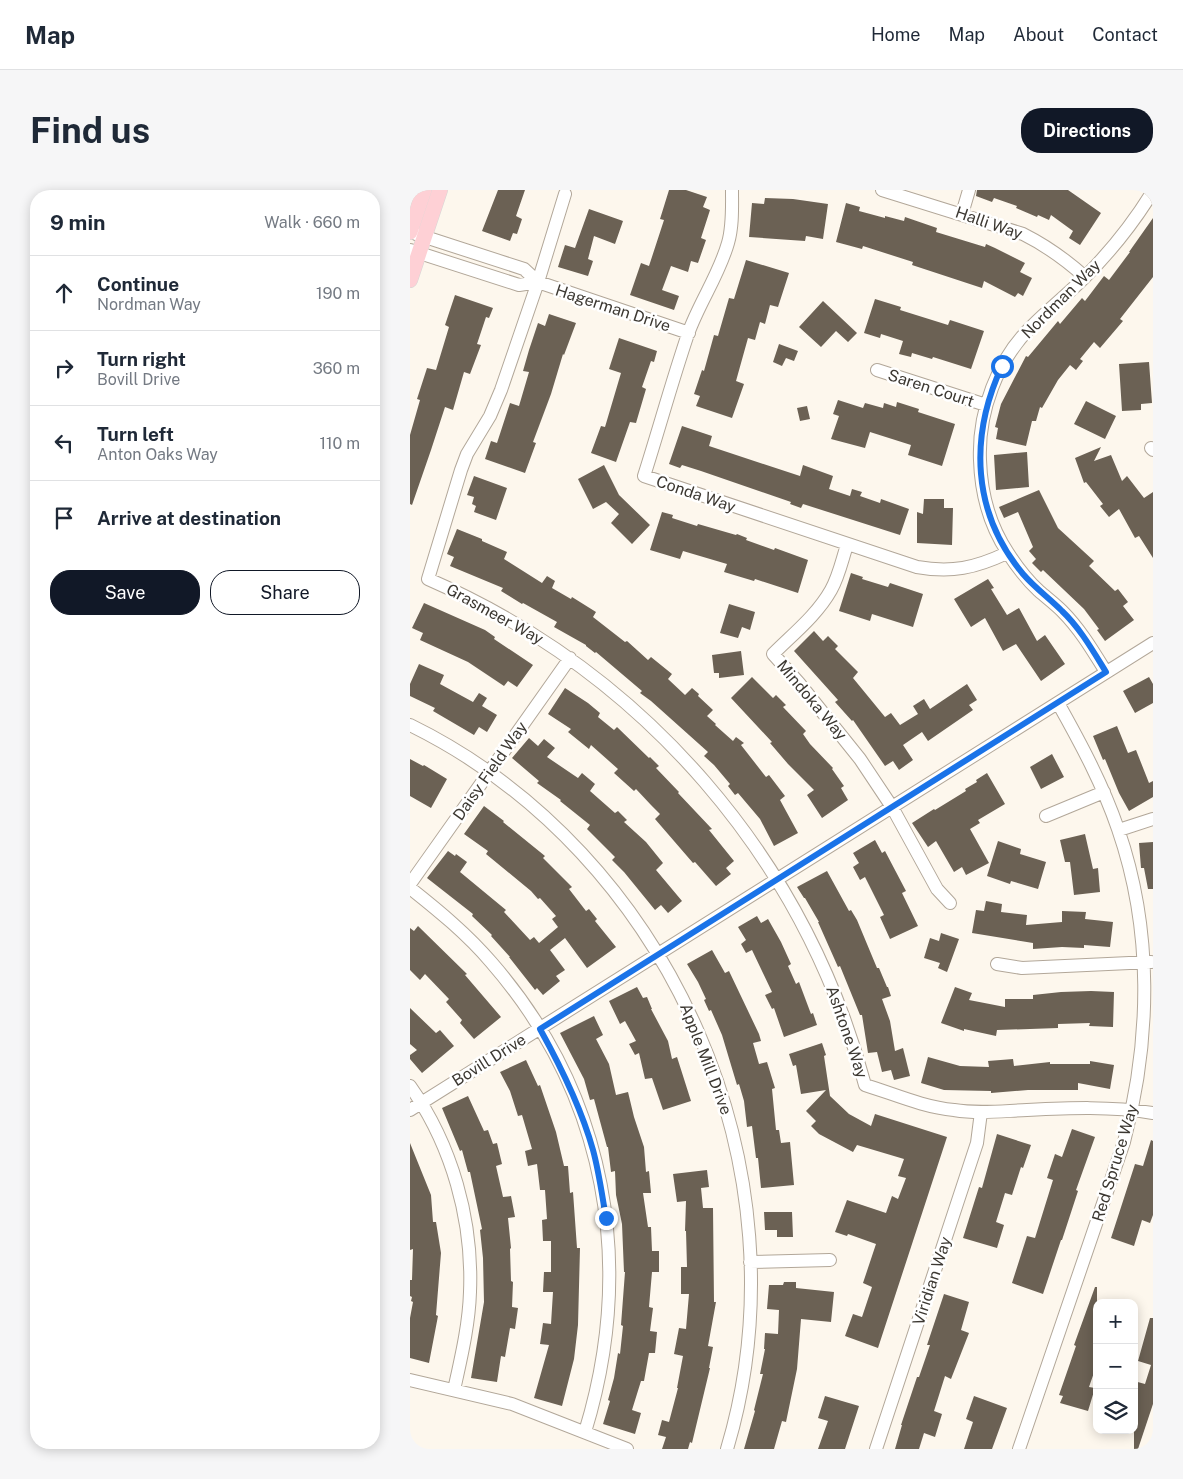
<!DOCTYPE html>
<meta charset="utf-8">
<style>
body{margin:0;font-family:"Public Sans",sans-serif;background:#f6f6f7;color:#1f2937}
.controls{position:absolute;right:15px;bottom:15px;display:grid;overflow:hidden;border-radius:10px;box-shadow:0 2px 12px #0003}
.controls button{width:45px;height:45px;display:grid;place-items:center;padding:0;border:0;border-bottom:1px solid #e0e1e3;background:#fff;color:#1f2937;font:25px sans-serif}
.stop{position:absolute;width:15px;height:15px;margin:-11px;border:4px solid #1a73e8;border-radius:50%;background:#fff}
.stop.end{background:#1a73e8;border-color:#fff;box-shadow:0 1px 5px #0008}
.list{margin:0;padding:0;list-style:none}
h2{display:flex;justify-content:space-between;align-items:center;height:65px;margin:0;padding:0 20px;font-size:21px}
h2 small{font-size:16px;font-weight:400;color:#747a83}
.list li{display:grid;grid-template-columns:32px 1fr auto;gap:15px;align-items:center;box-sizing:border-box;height:75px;padding:0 20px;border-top:1px solid #e0e1e3}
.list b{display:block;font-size:19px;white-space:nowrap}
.list p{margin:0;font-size:16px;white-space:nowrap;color:#747a83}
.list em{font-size:16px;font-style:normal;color:#747a83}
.actions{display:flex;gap:10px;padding:15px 20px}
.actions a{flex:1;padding:11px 0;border:1px solid #111827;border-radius:20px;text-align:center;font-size:18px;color:#111827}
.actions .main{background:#111827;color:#fff}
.icon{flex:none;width:28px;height:28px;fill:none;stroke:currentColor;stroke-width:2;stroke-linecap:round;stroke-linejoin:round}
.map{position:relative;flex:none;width:743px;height:1259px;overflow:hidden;border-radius:20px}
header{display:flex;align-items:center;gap:30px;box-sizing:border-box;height:70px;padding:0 25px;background:#fff;border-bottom:1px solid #e0e1e3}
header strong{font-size:24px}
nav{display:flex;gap:28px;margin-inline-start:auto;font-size:18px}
.intro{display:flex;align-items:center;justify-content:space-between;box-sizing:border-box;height:120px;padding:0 30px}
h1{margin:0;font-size:35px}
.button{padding:12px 22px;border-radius:20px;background:#111827;color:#fff;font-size:18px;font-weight:700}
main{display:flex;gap:30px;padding:0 30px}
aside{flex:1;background:#fff;border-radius:20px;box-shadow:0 2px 12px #0003}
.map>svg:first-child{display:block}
</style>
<header>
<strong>Map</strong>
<nav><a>Home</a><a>Map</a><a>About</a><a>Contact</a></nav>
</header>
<div class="intro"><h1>Find us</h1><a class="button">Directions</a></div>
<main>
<aside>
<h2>9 min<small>Walk · 660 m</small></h2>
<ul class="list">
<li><svg class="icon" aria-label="ahead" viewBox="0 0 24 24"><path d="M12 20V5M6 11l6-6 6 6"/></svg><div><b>Continue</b><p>Nordman Way</p></div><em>190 m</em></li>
<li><svg class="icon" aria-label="right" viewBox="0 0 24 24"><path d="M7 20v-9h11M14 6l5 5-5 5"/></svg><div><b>Turn right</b><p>Bovill Drive</p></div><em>360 m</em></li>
<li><svg class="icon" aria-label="left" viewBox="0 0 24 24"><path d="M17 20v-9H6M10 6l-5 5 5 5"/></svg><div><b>Turn left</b><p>Anton Oaks Way</p></div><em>110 m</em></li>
<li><svg class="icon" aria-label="arrive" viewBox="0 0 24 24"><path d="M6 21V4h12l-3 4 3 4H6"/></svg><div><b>Arrive at destination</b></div></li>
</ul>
<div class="actions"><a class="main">Save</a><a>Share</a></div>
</aside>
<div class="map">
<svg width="743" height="1259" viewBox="0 0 743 1259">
<rect width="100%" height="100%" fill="#fdf7ed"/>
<path fill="#6b6154" d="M88,0H115L106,26L112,29L107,44L103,43L100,51L72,41Z
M259,0H276L297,7L293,17L300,20L291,48L296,50L288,73L281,71L278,82L261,76L252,100L269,106L264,120L220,105L231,73L239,76L254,30L250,29Z
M567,0H658L691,23L670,55L659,48L663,41L641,25L639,30L628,25L627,27L606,18L607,16L584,8L582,12L566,6Z
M355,8L383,9L418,14L413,49L396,46L395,51L339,47L342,13L354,14Z
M436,13L450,17L449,21L475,28V26L494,31L495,27L527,38L526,42L575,57L576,54L585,58L615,73L610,82L622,88L613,106L608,103L605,107L574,91L572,98L502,75L503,72L453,56L452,59L426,52Z
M179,19L213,31L205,54L184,46L178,69L183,71L178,86L148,77L155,55L165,58Z
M743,28V87L710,129L713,131L690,158L684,152L670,169L673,171L666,180L660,175L648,190L632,218L630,217L626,231H622L616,256L586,249L588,238L585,237L591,214L616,166L618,167L648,131L650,134L672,108L675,111L694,86L699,90L720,62H719Z
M336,70L379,83L368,117L360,115L355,134L350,132L345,150L338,148L326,191L334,194L322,228L286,216L290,206L284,204L292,180L294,181L304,145L308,146L319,108L324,109Z
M45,105L83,118L79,128L76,127L67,154L71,155L60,184L54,182L43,220L35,217L21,260L2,315L0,314V245L10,210L7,209L17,178L26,180L39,137L35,135Z
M465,109L491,117L490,120L538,135L540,130L574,141L561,179L523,167L522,169L502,163L501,167L489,164L493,151L471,144L470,148L454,143Z
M413,111L447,143L438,152L426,141L411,157L389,137Z
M139,124L166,133L154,165L153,164L141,204L123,252L126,253L115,283L75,269L81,251L87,253L100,213L109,216L119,182L113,181L119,160L128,133L135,136Z
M209,148L247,161L244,172L241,171L232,197L236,199L226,233L220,232L206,272L181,263L191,236L195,237L211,183L199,179Z
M369,154L388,161L384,171L376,168L372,176L363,172Z
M739,172L742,213L731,214V220L712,221L709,174Z
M428,210L453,218L455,213L473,218L474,213L486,217L487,212L509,219L508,222L545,234L532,276L498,265L501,255L460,242L455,258L421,249L429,226L423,224Z
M676,211L706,226L695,249L664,234Z
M397,216L400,229L390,231L387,218Z
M272,236L302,246L299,256L390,286L393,275L423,286L419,299L440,306L442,299L452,302L450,306L470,313L471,309L499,319L490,345L393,314L391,318L380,314L381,312L291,281L272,275L270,278L259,274Z
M691,257L684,271L701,265L712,291L717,286L734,308L743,302V368L729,346L725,348L709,319L699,327L690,316L693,314L676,292L674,293L665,268Z
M617,262L619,297L586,300L584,265Z
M194,275L209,305L240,335L222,354L201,333L209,324L196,312L183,319L168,289Z
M64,286L97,298L86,330L64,322L66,316L62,314L64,307L57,305Z
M629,300L648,338L684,371L679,376L705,401L708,399L718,412L713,416L724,430L695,451L687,440L689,439L674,419L633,380L631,382L622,373L626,369L619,361L623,357L608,322L594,328L589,317Z
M514,309H534V318H543L542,355L507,353V322L513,324Z
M252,322L263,325L262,328L287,336L288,334L326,345L327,344L337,348L336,350L364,360L365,358L398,370L388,403L345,389L344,391L314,382L317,374L273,361L270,369L240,360Z
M47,339L72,349V351L97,362L94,369L132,393L137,386L145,391L142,398L161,409L162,407L186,422L183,427L215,452L217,451L238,470L241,467L262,484L258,489L275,505L282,498L289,504L288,506L303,520L297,526L306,534L305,535L323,551L326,547L334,553L331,555L356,587L359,585L375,606L370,610L388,643L364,656L350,629L328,603L325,605L318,596L320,594L304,575L294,566L298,562L241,511L230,503L232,501L186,462L185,463L176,456V455L144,437L147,432L113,413L112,414L91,401L93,398L40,376L44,367L37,364Z
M441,383L453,387L452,389L478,397L480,393L513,404L503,437L462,424L460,431L429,421Z
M578,389L584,398L581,399L597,425L609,418L627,451L635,445L655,474L631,491L606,454L593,461L575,428L561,437L544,409Z
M14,413L75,440L85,447L84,449L123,475L107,497L98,491L94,496L58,472L10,450L13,443L2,438Z
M319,414L345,422L340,440L332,437L328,448L310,443Z
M404,441L413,451L418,446L428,456L425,459L448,482L443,488L475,527L481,523L490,535L508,524L503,516L514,509L520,519L557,494L567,510L559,515L563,520L518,551L512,542L493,555L503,570L489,580L483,571L475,576L443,530L442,531L425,512L428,510L384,461Z
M331,461L334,485L309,488V483H304L302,465Z
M9,474L34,485L30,494L63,512L69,503L77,508L72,516L87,525L77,542L69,537L64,545L23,521L25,518L0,506V494Z
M342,487L363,508L366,505L376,515L373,517L396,541L393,544L400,554L423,578L422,579L434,596L431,598L438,610L412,628L397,605L404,600L378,574L360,553L362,552L321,508Z
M739,487L743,494V513L725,523L713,501Z
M155,498L178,513L190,523L188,527L204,540L207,537L239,568L240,567L249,576L246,578L269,602L268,603L302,639L299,640L324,671L316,678L321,684L306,696L285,672L283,673L245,629L250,624L241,615L226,599L224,601L204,583L208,579L181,555L179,559L158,542L161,539L138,524Z
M707,536L718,563L726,560L739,593L743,591V607L719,621L709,603L695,569L693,570L683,546Z
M119,548L128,556L134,549L145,558L137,567L168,588L172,583L185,594L180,601L205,623L208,621L217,630L214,632L236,652L253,673L246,680L272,711L258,723L251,715L245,720L214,682L202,670L205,667L177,639L180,635L150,611L151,610L127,593L129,591L102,568Z
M642,564L654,587L631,599L620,577Z
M0,569L13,576L14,575L37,589L21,618L0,606Z
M577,583L595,614L568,630L570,633L560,639L579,673L556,685L552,677L544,682L526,651L518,657L502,633L524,619L525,620L556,601L555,599L567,592L566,590Z
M74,616L94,631L93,632L135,666L133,668L162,697L159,699L176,721L179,719L187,729L185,731L206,757L177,778L155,748L140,760L155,780L146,786L150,791L133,805L127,798L125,800L99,767H100L81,746L82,745L62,726L63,724L17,688L38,661L45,666L46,664L57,672L50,682L96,720L94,722L120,750L124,747L129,753L148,737L142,729L146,726L130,708L128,709L121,701L76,664L78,661L54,644Z
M675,644L683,679L688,678L690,702L664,705L660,672H655L650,650Z
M465,650L472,663L475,661L496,701L492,703L508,736L480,749L470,727L474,725L455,687L450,690L443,677L449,673L443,663Z
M588,651L611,659L610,664L636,672L628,699L601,691L600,694L577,686Z
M743,652V699H738L734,678H731L729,653Z
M417,681L439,721L441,720L447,730L467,778H469L477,797H478L481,806L472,809L480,831L485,861L493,858L500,886L484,890L481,880L472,882L467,862L458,863L452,825H450L430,776L428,777L408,732H409L395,708H394L387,697Z
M576,711L592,714L591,722L617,725L616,735L652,732V721L676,722L675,729L703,732L700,757L674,755V758L652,757L623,759V753L562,743L566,720L574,721Z
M347,726L351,733L358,729L371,752L381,774L378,776L386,794L389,792L401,824L403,823L407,835L374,847L364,818L362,819L355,805L362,802L342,760L336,763L331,754L336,750L328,737Z
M8,736L57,784L55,785L91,827L64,849L50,833L52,830L36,812L39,809L15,784L10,790L0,780V738L4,741Z
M531,743L549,749L537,782L528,778L530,773L514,768L520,748L529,751Z
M302,760L315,783L319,781L349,844L351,851L343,853L349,874L357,872L365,898L362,899L366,940H369L371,953L380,952L384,995L351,998L348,968H346L342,936L337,937L334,911L329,894L327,895L312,845L301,820L299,821L294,810L296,809L288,792L277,774Z
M227,797L233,808L237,807L242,819H241L258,851L262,869L267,867L281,911L253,920L242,888L235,889L229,863L225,865L219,854L226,851L215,831L210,834L199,811Z
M545,797L562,803L559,810L595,817V809H623V805L651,802L681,801L704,802L703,837L679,836L680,833L648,834V838L587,840L586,846L554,839V841L531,833Z
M0,818L26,843L30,840L44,856L12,883L0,869V865L7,860L0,854Z
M184,826L193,845L186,849L199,874L206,905L218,902L224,927L234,957L236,982L239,981L241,1003H233L238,1037H241L242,1061H249V1082H242L239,1117L243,1118L240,1141L247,1142L245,1163H239L234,1191H231L222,1220L231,1223L225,1244L193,1234L200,1211L198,1210L204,1188L208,1163L210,1164L213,1136L211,1135L215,1082H214L212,1034L206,1005L205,981L201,982L198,957H197L184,909L180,910L174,889L150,843Z
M412,853L416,865L414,866L420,906L439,924L461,936L465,924L537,947L468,1158L435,1146L443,1124L452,1127L462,1097L453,1093L466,1054L438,1044L437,1046L425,1042L437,1010L476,1023L482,1006L488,1009L496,988L488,986L494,969L447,955L443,962L409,944L401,936L406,931L396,921L416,900L391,904L386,875L383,876L379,864Z
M518,867L550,876L579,877L578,871L603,869L604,876L640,872V874H680V871L704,875L700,899L668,893V900H618L581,903V901L534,900L511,893Z
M116,870L128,896L130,895L146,942L154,976H158L160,1003L163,1002L167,1058H170L168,1135L164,1169L152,1216L124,1208L139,1155L130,1154L133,1133L141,1134L143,1102H133L134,1082H141V1051H133L132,1030L137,1029L135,1000H130L127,974L118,976L115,961L122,959L112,925L108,926L100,901L90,882Z
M58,906L74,941L78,940L83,954L87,953L92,974L86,976L93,1007L101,1006L105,1027L98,1028L101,1058L100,1059L101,1091L103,1092L102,1117L108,1118L105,1139L100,1138L95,1167L91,1166L87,1192L61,1188L74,1112L73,1068L70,1040L72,1039L60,982H58L52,960L50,961L32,918Z
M662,939L685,947L666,1000L668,1001L652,1050H651L633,1104L602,1093L617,1046L625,1048L643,990L637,988L645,964L652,967Z
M587,944L621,955L613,978L611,977L602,1005L595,1003L586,1032L594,1035L587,1058L553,1048L569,997L572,998Z
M741,950L743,951V1025L740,1033L732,1030L724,1056L701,1048L725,974L733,976Z
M0,953L21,1005L23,1032H26L31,1063L26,1125L28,1126L19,1173L0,1168V1128L3,1112L1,1111L2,1107L0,1106V1090H2L3,1059L0,1060Z
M297,980L299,997L291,998L293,1018H303L304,1112H306L298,1156L303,1157L299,1178H300L282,1253L280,1252L278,1259H252L256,1247L248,1245L252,1230L259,1232L268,1198H267L273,1166L264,1164L269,1138L276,1139L279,1104H271V1077H277L276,1041H275L276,1011L267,1012L263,984Z
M354,1022H382L383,1047H367V1040H355Z
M374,1092H386V1098L424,1102L421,1132L391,1129L387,1179L376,1232L372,1231L364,1259H334L345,1221L344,1220L353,1184H350L355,1159H354L355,1143L368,1144L369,1120L357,1119L359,1095H373Z
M685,1097H687V1174L679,1197L685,1198L678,1221L650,1213L653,1206L649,1205L666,1156L664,1155Z
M534,1104L559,1112L551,1140L559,1143L541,1189L535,1186L524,1221L532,1224L525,1247L514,1243L509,1259H485L492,1235H491L507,1187H509L520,1155H517Z
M740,1128H743V1214L728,1259H724V1191L735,1194L741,1175L728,1171Z
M415,1206L449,1216L435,1259H408L418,1231L408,1228Z
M564,1206L597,1218L582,1259H554L563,1232L556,1229Z"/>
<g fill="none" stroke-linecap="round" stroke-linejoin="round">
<g stroke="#b2a799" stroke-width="14">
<path id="minor" d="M322,0C322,17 323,36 318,53C309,85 289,113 278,144C262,191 249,239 234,286L507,377C542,383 565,378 597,363
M472,0L613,44C637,56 654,68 675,87
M155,4L128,92L91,200L80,226L57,264L51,280L18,389C234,483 394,667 455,895C484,904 513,917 544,920C568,924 592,921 617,920C659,918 701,916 743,923
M552,24L559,0
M6,44L114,79L128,92
M0,60L109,95L128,92L279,143
M467,180L576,215
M741,258L743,260
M437,355C432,370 429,386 421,400C407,425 383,444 363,464L389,493L450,569L482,617L527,699L540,713
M696,482C683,461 670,439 652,421C645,414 637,408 629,401C617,390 607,377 598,363C580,336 571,303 570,270C568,222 587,170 622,136C639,119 658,104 675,87C701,61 724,32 743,1
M0,535C261,663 400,981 317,1259
M636,626L694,602
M709,640L743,629
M0,694L160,468
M0,698C29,721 57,744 81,772C197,905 226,1075 175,1242
M587,774L612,778L741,772
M0,896C42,955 63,1030 60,1102C59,1135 51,1168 44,1200
M0,920L743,453
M340,1072L420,1070
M0,1190L102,1214L217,1259
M466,1259L567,953L571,922
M609,1259L714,952C741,849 743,740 708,639C693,595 671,554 648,513"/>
</g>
<g stroke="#d8d7d6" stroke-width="16">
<path id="major" d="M0,42L14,0
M0,90L30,0"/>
</g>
<use href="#minor" stroke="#fff" stroke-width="12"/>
<use href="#major" stroke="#fed0d5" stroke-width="15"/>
</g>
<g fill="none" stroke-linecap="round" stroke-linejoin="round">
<path stroke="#1a73e8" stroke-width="6" d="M196,1028C192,1005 189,982 183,960C171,917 151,877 130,839L696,482C683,461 670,438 652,421C639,408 625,398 613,384C562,323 559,247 592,176"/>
</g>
<g text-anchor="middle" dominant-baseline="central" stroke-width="5" stroke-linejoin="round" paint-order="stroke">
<g font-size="16" fill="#3c3832" stroke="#fff">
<text transform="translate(579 33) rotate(19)">Halli Way</text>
<text transform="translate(651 109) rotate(-45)">Nordman Way</text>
<text transform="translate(203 118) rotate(18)">Hagerman Drive</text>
<text transform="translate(521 198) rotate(18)">Saren Court</text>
<text transform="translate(286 304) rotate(19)">Conda Way</text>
<text transform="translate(85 424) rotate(29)">Grasmeer Way</text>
<text transform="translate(402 510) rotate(50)">Mindoka Way</text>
<text transform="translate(80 581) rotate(-55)">Daisy Field Way</text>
<text transform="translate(437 842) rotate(71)">Ashtone Way</text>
<text transform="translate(296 869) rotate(69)">Apple Mill Drive</text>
<text transform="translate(79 870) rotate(-32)">Bovill Drive</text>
<text transform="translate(705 973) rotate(-73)">Red Spruce Way</text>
<text transform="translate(522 1091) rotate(-72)">Viridian Way</text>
</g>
</g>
</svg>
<div class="controls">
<button>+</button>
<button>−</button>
<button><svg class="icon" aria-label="layers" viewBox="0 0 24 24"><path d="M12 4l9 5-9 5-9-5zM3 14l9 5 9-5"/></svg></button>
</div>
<div class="stop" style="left:592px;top:176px"></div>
<div class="stop end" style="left:196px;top:1028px"></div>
</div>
</main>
